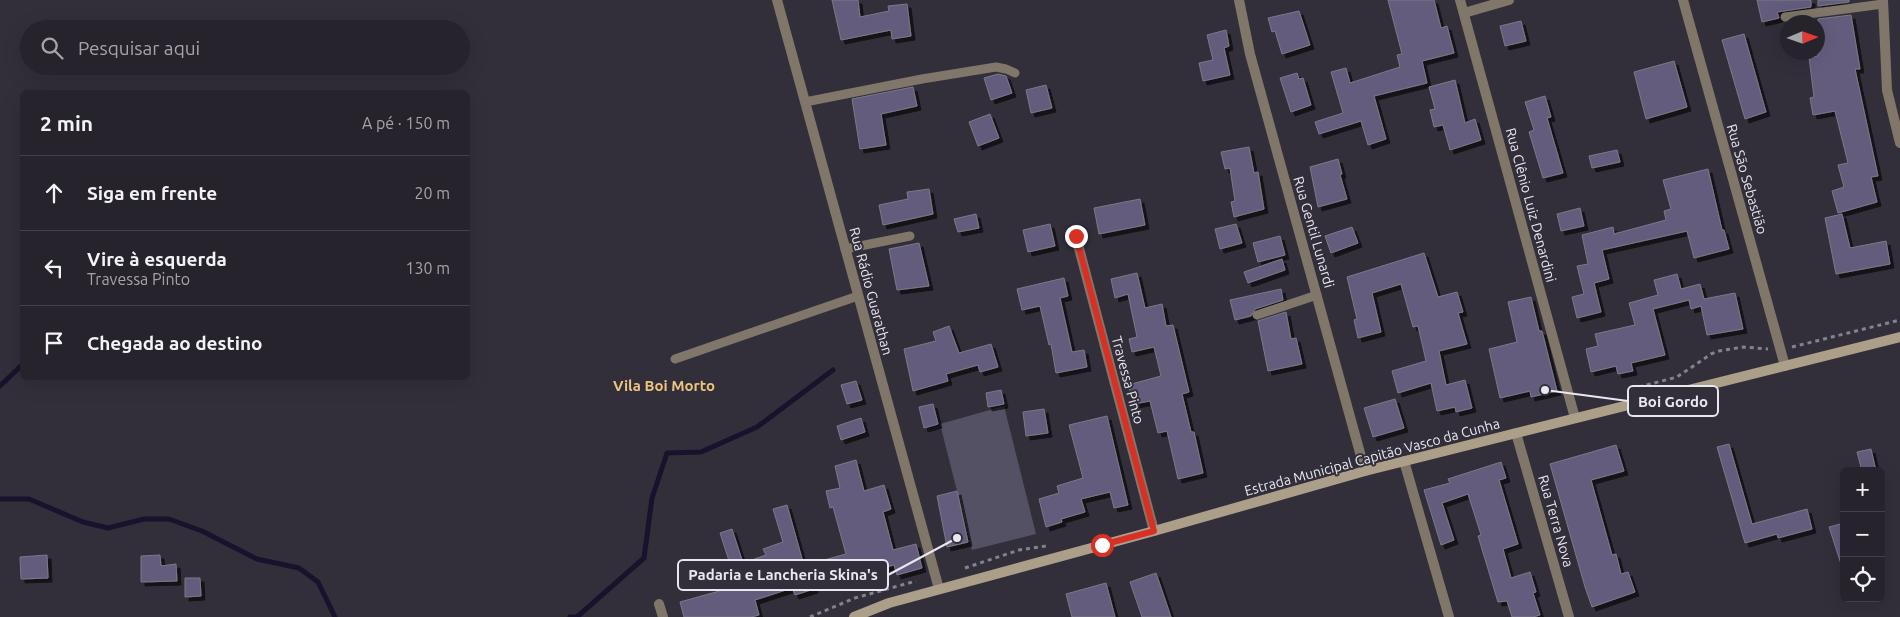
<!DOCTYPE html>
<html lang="pt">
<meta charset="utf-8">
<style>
body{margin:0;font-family:Ubuntu,sans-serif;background:#322f38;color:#f1f3f6}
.controls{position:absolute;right:15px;bottom:15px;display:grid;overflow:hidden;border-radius:8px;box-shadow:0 5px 20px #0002}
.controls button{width:45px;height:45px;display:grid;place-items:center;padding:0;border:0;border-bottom:1px solid #424048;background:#26232c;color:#f1f3f6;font:25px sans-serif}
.compass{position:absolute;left:1780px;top:15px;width:45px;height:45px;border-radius:50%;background:#26232c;box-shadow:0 5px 20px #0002;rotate:88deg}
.stop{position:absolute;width:15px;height:15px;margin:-11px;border:4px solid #d93025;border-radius:50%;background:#fff}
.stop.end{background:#d93025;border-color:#fff;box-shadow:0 1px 5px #0008}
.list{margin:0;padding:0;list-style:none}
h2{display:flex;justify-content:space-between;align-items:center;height:65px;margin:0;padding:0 20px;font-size:21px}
h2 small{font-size:16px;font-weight:400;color:#a4a4a9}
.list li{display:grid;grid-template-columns:32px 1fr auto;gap:15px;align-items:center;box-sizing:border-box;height:75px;padding:0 20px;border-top:1px solid #424048}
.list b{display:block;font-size:19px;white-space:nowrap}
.list p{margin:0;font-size:16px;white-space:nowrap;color:#a4a4a9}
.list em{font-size:16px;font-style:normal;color:#a4a4a9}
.icon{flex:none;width:28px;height:28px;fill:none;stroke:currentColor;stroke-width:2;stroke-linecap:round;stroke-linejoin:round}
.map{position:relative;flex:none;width:1900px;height:617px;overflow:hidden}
.search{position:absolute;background:#26232c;box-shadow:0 5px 20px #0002;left:20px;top:20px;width:450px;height:55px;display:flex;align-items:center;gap:12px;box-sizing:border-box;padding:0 18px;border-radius:28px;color:#a4a4a9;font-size:19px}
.panel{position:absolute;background:#26232c;box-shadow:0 5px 20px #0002;left:20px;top:90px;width:450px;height:290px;border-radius:8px}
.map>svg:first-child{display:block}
</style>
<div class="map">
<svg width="1900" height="617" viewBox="0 0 1900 617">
<defs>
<filter id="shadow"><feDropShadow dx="4" dy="4" stdDeviation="0" flood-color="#0009"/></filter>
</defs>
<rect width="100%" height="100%" fill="#322f3b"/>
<path fill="#545164" d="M1004,406L1036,534L972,550L940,424Z"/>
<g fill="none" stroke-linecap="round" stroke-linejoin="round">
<path stroke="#19122c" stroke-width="5" d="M0,386L22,365
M0,499H29L83,522L108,528L144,519H169L202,531L257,559L299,568L318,582L335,617
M570,617H577L644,558L652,498L667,453L701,452L757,427L833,370"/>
</g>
<path fill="#635c7c" stroke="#7c7987" filter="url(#shadow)" d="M832,0H858L860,17L889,11L888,6L907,4L911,36L892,39L891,30L841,40Z
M1388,0H1434L1441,28L1447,26L1454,53L1422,61L1427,83L1374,96L1386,139L1368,145L1361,121L1319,134L1315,122L1343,113L1331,72L1346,68L1350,83L1400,67L1397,55L1402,54Z
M1757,0H1811V7L1777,12L1779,18L1762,22Z
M1818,0H1849V2L1818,6Z
M1299,11L1310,45L1282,54L1275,31L1272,32L1268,18Z
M1851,15L1860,69H1855L1878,176L1871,177L1877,202L1838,213L1832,191L1844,187L1838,165L1848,163L1835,111L1813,115L1810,98L1814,97L1809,57L1818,56V19Z
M1521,21L1526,41L1505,46L1500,26Z
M1226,30L1229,46L1224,48L1230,75L1203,81L1199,63L1213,60L1207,35Z
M1744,34L1766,112L1745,119L1722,40Z
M1674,61L1687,107L1646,119L1634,72Z
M1297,73L1299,79L1303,78L1311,105L1291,112L1280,78Z
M998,74L1006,76L1012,93L991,100L984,78Z
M1455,80L1465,123L1475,119L1481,140L1450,150L1443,125L1434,127L1430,110L1435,109L1429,87Z
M1046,85L1052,108L1031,113L1026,90Z
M913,87L917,106L881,114L886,145L860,149L852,99Z
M1545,96L1551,117L1547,118L1563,173L1543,178L1529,132L1534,130L1525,102Z
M990,114L999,138L978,146L969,122Z
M1249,147L1254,173L1258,172L1264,209L1234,217L1231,202L1235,201L1230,168L1225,169L1221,152Z
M1617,150L1620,162L1592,168L1589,156Z
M1338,159L1342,174L1340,175L1347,199L1318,207L1310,167Z
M1708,169L1722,230H1724L1729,249L1694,258L1687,231L1602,250L1609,279L1594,283L1601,312L1577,318L1572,297L1584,294L1577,266L1588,264L1582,235L1613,227L1614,234L1666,220L1664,211L1671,209L1663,180Z
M929,189L933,214L883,225L879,205L908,199L907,192Z
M1140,199L1145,225L1099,234L1094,208Z
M1580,208L1584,226L1561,231L1557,214Z
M976,214L979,228L958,232L954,219Z
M1842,214L1850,248L1886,241L1890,264L1836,274L1825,218Z
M1050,224L1055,246L1028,252L1023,230Z
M1236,224L1242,243L1220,249L1215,229Z
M1352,227L1358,243L1331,253L1325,236Z
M1280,236L1285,255L1258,262L1253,243Z
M919,243L929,286L897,290L889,249Z
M1424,253L1438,297L1457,292L1463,312L1458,313L1467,344L1439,351L1446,385L1465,380L1472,408L1456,412L1455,407L1437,411L1431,383L1398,393L1392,371L1426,361L1418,326L1413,327L1401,284L1372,293L1381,332L1358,338L1354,320L1357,319L1347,277Z
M1282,259L1285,270L1248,283L1244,272Z
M1137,273L1145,308L1162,304L1166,326L1173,325L1189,392L1182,394L1191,432H1194L1203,473L1178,479L1167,431L1158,433L1150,401L1134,404L1128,385L1161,376L1154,347L1132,352L1129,339L1137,337L1128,294L1115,298L1111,279Z
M1677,274L1681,289L1700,284L1704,299L1735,293L1743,329L1707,335L1701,306L1691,309L1689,300L1653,309L1665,355L1631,363L1633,371L1618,374L1616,366L1591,372L1586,349L1598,346L1595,334L1635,325L1629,303L1658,295L1654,280Z
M1064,278L1068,296L1060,298L1072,352L1084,350L1087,367L1056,373L1051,344L1049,345L1040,306L1022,310L1017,289Z
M1281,289L1283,300L1255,309L1251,316L1235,320L1230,300Z
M1531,297L1539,331H1542L1557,391L1531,397L1530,391L1500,398L1489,349L1517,342L1508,302Z
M1286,312L1291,339L1296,338L1302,364L1268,371L1258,321Z
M949,326L959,353L991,344L998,367L980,372L978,365L946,374L948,381L913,391L904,349L936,341L933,332Z
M856,381L862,400L847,404L841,385Z
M1001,390L1004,404L988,407L986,393Z
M1395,399L1404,428L1373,437L1364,408Z
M933,404L938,424L924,428L919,407Z
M1044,409L1048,433L1026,436L1023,412Z
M1107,416L1128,505L1114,508L1110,492L1081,499L1085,512L1061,519L1062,522L1046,527L1039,499L1059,493L1057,486L1083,478L1069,425Z
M861,418L865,432L841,440L837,426Z
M1729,444L1752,524L1807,509L1812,529L1778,538L1777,534L1745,543L1717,447Z
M1616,445L1624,471L1591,480L1612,555L1616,554L1621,574L1628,572L1635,592L1592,607L1585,587L1550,464Z
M1871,449L1876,471H1862L1857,452Z
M856,460L864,491L884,485L891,509L883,512L893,550L916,544L922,568L897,575L894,565L813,586L814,589L795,595L792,588L755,600L759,615L751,617H684L680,602L723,590L717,571L731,567L720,533L732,529L743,563L766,555L763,549L783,542L773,509L787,505L803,562L805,561L806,565L846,554L833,507L830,508L826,491L840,488L835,466Z
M1501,462L1506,478L1499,480L1518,544L1503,549L1511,578L1530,572L1536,592L1533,593L1540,615L1533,617H1512L1507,601L1498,602L1478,536L1481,535L1468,494L1442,503L1454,540L1441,545L1424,490L1450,483L1448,479Z
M957,491L968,542L947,547L937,496Z
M1844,523V564H1841L1829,527Z
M47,555L48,578L21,579L20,557Z
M160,555L161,566L176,564L177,581L141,582V556Z
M1156,573L1171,617H1142L1130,582Z
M185,578H200L201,596L185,597Z
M1106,583L1115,617H1072L1066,594Z"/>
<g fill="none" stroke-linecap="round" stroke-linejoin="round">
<path stroke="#84828d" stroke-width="3" stroke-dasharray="4 4" stroke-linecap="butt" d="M1792,347L1900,320
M1639,387L1677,377L1711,354L1719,351L1743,347L1768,349
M1372,454L1429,440
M965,568L1019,550L1046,546
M810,617L855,598L916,581"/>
<path stroke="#80776a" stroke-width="9" d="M1785,17L1883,4
M805,102L922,79L996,67L1006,69L1015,73
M845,249L910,236
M1257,315L1317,295
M675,359L858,296"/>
<path stroke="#80776a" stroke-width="10" d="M777,0L939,589
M1239,0L1250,54L1365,471
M1460,0L1575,418
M1683,0L1785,366
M1883,0L1887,90L1900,143
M1464,13L1509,0
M1076,237L1154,531
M1516,433L1569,617
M1404,461L1449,617
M659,604L663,617"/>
<path stroke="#ac9f89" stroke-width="10" d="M854,617L889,603L1154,531L1365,471L1900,337"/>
</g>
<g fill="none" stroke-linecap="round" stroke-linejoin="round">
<path stroke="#d93025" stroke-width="6" d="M1076,236L1154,531L1102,545"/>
</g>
<g text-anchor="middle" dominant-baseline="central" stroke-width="4" stroke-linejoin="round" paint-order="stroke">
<g font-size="14" fill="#e9e8f0" stroke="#322f3b">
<text transform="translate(1747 179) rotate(74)">Rua São Sebastião</text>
<text transform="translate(1531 205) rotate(75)">Rua Clênio Luiz Denardini</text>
<text transform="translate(1314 232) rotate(74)">Rua Gentil Lunardi</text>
<text transform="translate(871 291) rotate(75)">Rua Rádio Guarathan</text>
<text transform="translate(1128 380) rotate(75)">Travessa Pinto</text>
<text transform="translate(1372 457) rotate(-15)">Estrada Municipal Capitão Vasco da Cunha</text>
<text transform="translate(1556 521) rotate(74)">Rua Terra Nova</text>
</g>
<g font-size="15" font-weight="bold" fill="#edc47e" stroke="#322f3b">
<text x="664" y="385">Vila Boi Morto</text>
</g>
</g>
<path fill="none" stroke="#e9e8f0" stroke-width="2" d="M1545 390L1628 401M957 538L888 575"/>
<g fill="#e9e8f0" stroke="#322f3b" stroke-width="2">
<circle cx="1545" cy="390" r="5"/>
<circle cx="957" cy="538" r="5"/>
</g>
<g fill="#322f3b" stroke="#e9e8f0" stroke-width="2">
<rect x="1628" y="386" width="90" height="30" rx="5"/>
<rect x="678" y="560" width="210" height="30" rx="5"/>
</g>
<g font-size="15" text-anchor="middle" font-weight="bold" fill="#e9e8f0">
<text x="1673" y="407">Boi Gordo</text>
<text x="783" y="580">Padaria e Lancheria Skina's</text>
</g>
</svg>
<div class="controls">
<button>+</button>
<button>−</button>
<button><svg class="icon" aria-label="locate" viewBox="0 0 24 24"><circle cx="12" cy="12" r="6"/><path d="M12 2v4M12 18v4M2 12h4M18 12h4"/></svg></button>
</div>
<svg class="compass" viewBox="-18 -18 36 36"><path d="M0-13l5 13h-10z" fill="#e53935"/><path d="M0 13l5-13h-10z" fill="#a4a4a9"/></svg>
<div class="stop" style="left:1102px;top:545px"></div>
<div class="stop end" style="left:1076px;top:236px"></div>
<div class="search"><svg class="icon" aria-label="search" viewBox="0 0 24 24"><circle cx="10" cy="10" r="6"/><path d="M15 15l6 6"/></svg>Pesquisar aqui</div>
<section class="panel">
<h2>2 min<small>A pé · 150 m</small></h2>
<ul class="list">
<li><svg class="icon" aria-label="ahead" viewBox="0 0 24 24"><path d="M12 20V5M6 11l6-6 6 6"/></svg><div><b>Siga em frente</b></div><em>20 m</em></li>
<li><svg class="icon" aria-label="left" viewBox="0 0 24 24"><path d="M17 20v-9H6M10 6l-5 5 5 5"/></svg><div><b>Vire à esquerda</b><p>Travessa Pinto</p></div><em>130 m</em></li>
<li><svg class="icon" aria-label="arrive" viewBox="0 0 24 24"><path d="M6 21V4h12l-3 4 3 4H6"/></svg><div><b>Chegada ao destino</b></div></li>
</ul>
</section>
</div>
